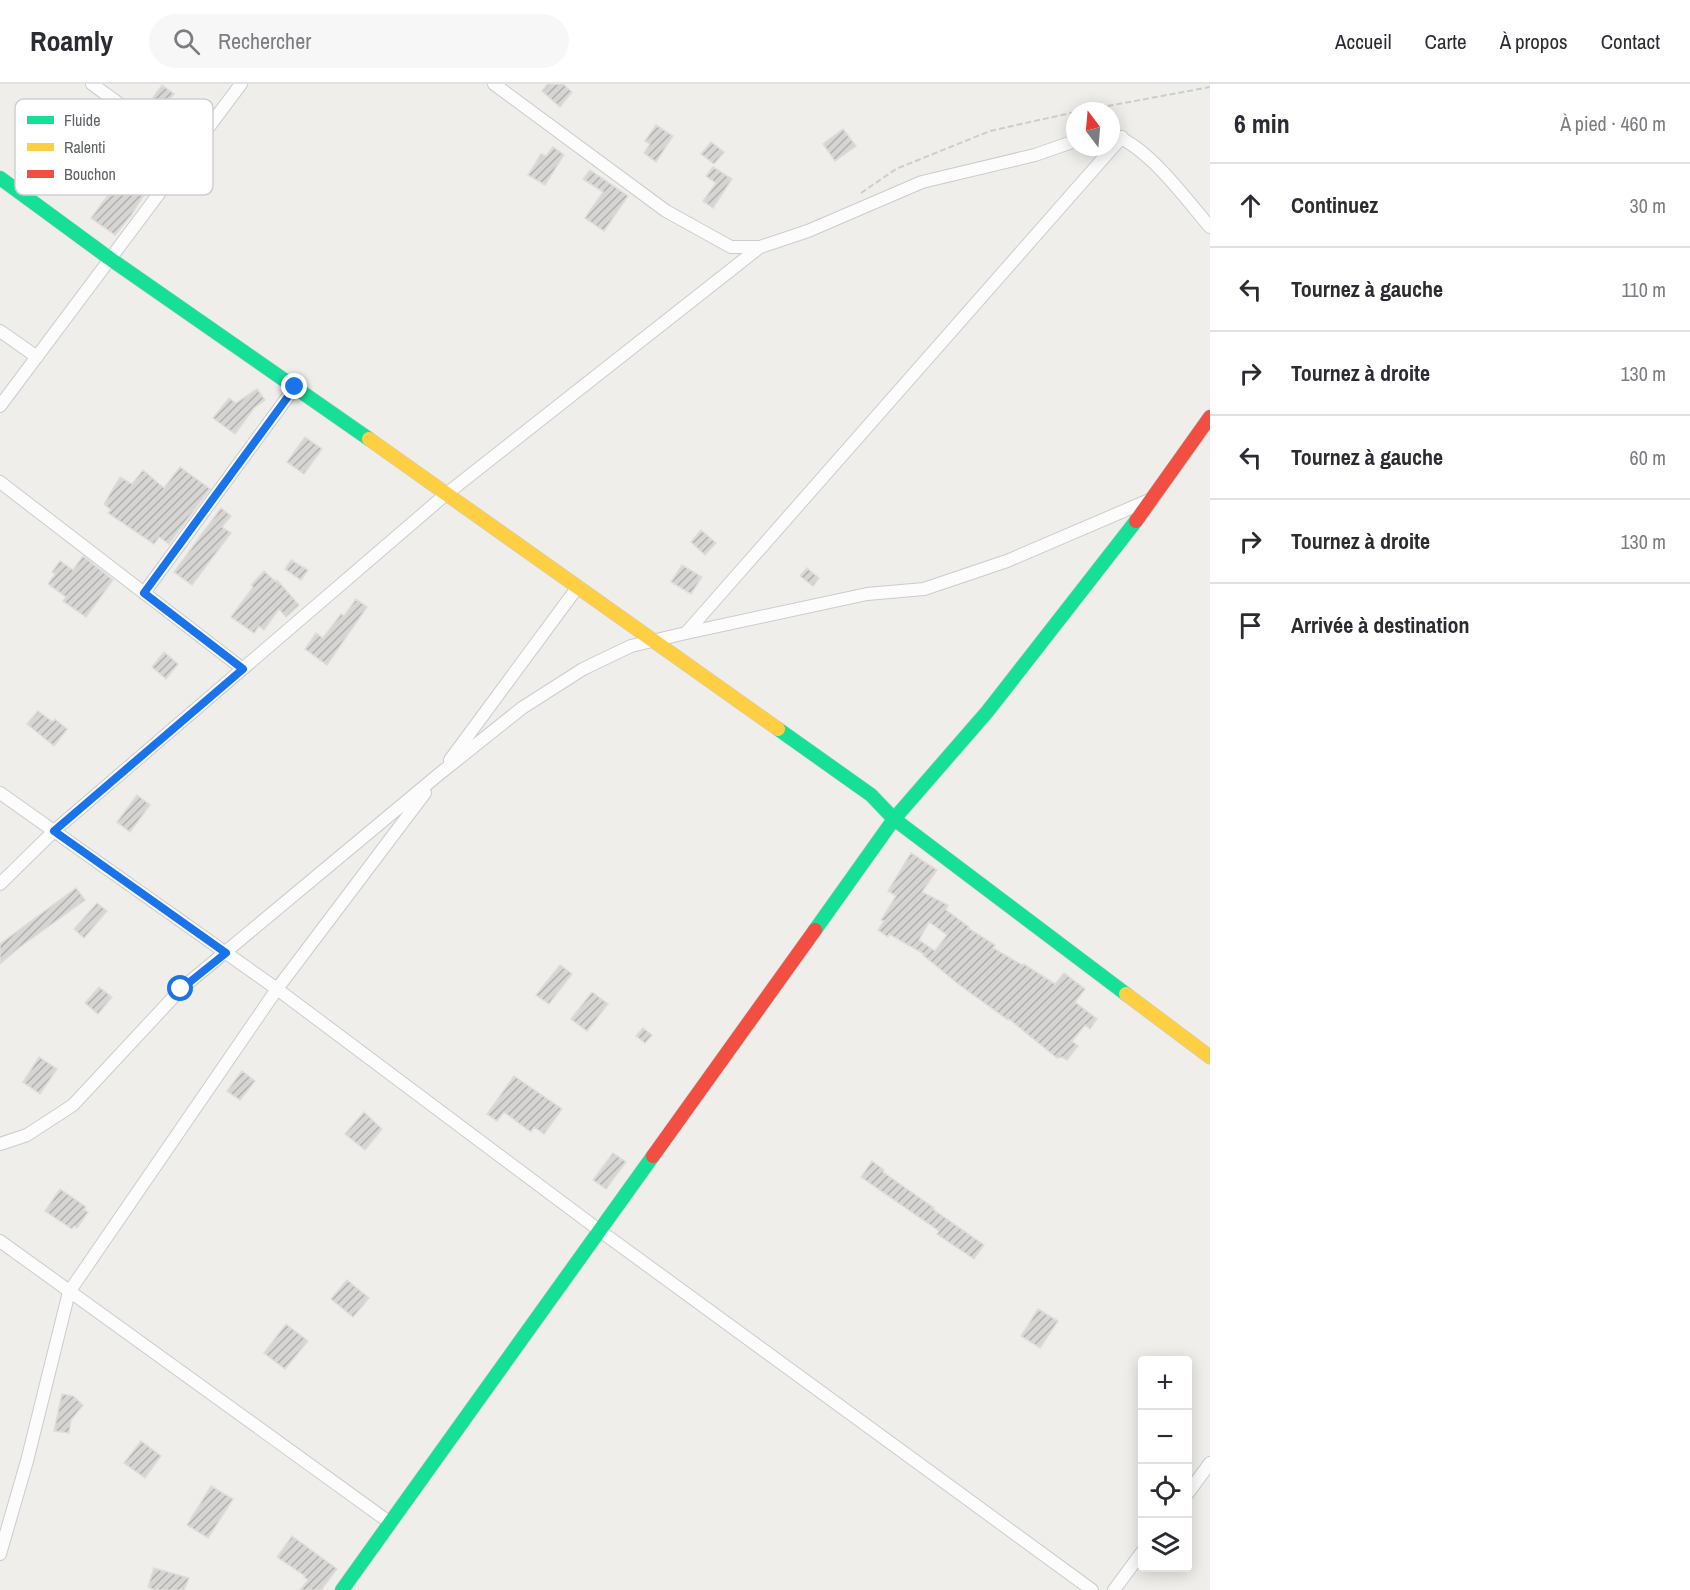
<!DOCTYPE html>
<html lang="fr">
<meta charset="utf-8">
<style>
body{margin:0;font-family:"Archivo Narrow",sans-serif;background:#f7f7f7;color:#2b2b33}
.controls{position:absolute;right:18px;bottom:18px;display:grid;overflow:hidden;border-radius:6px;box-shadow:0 3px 15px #0003}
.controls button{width:54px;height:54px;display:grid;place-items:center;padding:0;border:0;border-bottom:2px solid #e1e1e2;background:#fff;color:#2b2b33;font:30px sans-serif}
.compass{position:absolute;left:1066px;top:18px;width:54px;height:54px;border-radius:50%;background:#fff;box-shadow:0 3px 15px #0003;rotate:344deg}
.stop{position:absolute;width:18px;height:18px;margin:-14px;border:4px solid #1a73e8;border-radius:50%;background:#fff}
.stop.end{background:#1a73e8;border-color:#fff;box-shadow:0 2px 6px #0008}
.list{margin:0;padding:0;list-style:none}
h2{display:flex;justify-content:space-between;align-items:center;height:78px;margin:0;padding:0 24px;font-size:26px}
h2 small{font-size:20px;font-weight:400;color:#7c7c81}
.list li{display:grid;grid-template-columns:39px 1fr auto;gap:18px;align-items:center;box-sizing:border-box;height:84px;padding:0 24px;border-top:2px solid #e1e1e2}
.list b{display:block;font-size:22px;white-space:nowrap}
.list em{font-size:20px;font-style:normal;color:#7c7c81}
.icon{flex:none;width:33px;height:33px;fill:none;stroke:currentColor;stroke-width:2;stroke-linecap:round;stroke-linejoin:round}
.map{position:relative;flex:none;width:1210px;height:1506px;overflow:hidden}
header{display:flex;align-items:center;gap:36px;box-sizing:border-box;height:84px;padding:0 30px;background:#fff;border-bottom:2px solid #e1e1e2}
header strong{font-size:28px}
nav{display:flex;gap:33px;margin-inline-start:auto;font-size:21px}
.search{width:420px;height:54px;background:#f7f7f7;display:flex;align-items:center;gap:15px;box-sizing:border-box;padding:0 21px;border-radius:33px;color:#7c7c81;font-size:22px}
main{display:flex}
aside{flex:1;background:#fff}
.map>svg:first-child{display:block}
</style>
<header>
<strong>Roamly</strong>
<div class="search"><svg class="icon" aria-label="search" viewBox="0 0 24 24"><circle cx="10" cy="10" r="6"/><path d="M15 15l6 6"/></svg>Rechercher</div>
<nav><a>Accueil</a><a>Carte</a><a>À propos</a><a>Contact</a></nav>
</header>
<main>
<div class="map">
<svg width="1210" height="1506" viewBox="0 0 1210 1506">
<defs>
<pattern id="building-hatch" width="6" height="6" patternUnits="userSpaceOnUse" patternTransform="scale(1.5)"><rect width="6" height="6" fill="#d6d5d3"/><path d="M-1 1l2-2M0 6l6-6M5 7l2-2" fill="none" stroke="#b1b0af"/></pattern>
</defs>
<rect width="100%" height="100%" fill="#efeeea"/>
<path fill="url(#building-hatch)" stroke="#deddd9" stroke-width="1.5" fill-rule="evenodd" d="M548,0H563L572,8L560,23L542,7Z
M162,1L174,10L159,30L147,22Z
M656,41L673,52L656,78L644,69L650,60L645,57Z
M843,45L856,62L835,77L823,60Z
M711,58L724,68L714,80L701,70Z
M553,63L564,71L545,101L528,91L541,70L546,72Z
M713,83L732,95L713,124L703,117L716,99L706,92Z
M590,86L628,112L604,147L585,134L603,108L583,95Z
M120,92L144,111L132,130L115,151L91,134L112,106Z
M257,305L265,316L254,324L235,350L213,334L229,314L236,319Z
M305,353L322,365L304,390L287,378Z
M180,383L210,405L169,460L159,453L154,460L108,429L111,426L104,420L120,393L132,400L143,386L164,404Z
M221,424L231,432L222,443L231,449L192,501L174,488Z
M701,446L716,459L705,471L691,458Z
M83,472L113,496L86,533L63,517L66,513L48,500L55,490L52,488L60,477L73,486Z
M291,476L308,486L301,496L285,485Z
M682,481L702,493L691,510L671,498Z
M807,484L819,494L813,502L800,492Z
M264,487L276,498L277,496L299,521L286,533L279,525L264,546L259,542L254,549L231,533L253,503L251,501Z
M356,515L367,523L327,581L305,565L316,549L323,554L341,530L344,532Z
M164,568L178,580L166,595L152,583Z
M38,627L53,638L55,635L67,645L54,662L27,640Z
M137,711L150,721L130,748L117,738Z
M911,769L937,786L922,808L948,821L946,826L969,843L968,844L995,861L993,864L1022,881L1024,880L1055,900L1064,889L1085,905L1075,918L1097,935L1090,945L1085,941L1072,957L1078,962L1067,976L1062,973L1057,974L1009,935L1008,936L957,899L923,871L924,870L889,850L888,853L878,846L884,837L881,836L896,812L888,807ZM929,838L947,851L935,867L919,856Z
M76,804L85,816L20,863L0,880V860Z
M97,819L107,827L84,854L74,845Z
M560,881L572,890L549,920L536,911Z
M99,903L112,913L98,930L85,919Z
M592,908L608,920L587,947L571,935Z
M643,944L652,951L645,959L636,952Z
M39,973L57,985L40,1010L23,998Z
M242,987L255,997L240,1016L227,1007Z
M514,992L562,1025L544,1050L534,1043L531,1048L504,1028L497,1037L487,1030Z
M364,1028L382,1045L365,1066L345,1050Z
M613,1069L626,1078L606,1105L593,1096Z
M872,1077L884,1086L883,1088L934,1124V1126L984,1161L974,1175L937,1150L939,1147L861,1093Z
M60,1105L86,1123L84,1126L88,1128L77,1144L74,1142L72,1145L45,1127Z
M347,1196L369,1214L353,1233L331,1215Z
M1038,1225L1058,1237L1040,1264L1021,1252Z
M286,1240L308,1257L285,1285L264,1269Z
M62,1310L73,1312L83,1321L71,1336L69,1349L54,1347Z
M141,1357L161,1372L145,1394L124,1379Z
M211,1402L233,1415L208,1454L187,1441Z
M292,1452L337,1485L321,1506H300L308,1496L304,1493L305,1492L277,1473Z
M154,1484L189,1494L184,1506H154L148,1503Z"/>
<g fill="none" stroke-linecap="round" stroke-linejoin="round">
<g stroke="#cbcccc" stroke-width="14">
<path id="street" d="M92,0L188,70
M494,0L666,127L731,163H760L808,147L922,98L1035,71L1075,57
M1111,50C1148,62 1184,113 1210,143
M0,247L37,273
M0,322L241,0
M0,398L243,585
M144,509L295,303
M686,549L1122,53
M450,676L577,504
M0,709L277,905L599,1146L1092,1506
M0,800L54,747L445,411L760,163
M0,1060L27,1051L73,1021L181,905L438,691L522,624L583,585L631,562L686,549L867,510L924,505L1007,477L1154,414
M0,1157L389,1438
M1188,1409L1210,1379
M0,1470L27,1377L69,1208L277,905L425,709
M1114,1506L1142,1468"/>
</g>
<g stroke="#cacacb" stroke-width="15">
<path id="fast" d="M0,94L109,174L369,355
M778,645L871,711L894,735L1126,910
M815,846L894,735L987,628L1136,437
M342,1506L653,1072"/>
</g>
<g stroke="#cacacb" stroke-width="15">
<path id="slow" d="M369,355L778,645
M1126,910L1210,973"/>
</g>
<g stroke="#cacacb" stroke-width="15">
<path id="jam" d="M1136,437L1210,333
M653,1072L815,846"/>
</g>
<path stroke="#cacfcc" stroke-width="2" stroke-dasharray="6 3" stroke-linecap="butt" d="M1081,27L1210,3
M861,109L896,85L990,47L1075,28"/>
<use href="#street" stroke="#fdfcfc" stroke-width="12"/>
<use href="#fast" stroke="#16e098" stroke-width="14"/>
<use href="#slow" stroke="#ffcf43" stroke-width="14"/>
<use href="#jam" stroke="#f24e42" stroke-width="14"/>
</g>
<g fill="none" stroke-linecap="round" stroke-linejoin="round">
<path stroke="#1a73e8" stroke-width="8" d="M181,905L226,869L54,747L243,585L144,509L295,303"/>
</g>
<rect x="15" y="15" width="198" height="96" rx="9" fill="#fff" stroke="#cfd0d2" stroke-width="1.5"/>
<rect x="27" y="32" width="27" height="8" fill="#16e098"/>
<rect x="27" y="59" width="27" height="8" fill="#ffcf43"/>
<rect x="27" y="86" width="27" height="8" fill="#f24e42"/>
<g font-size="16" fill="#5f6368">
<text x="64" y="42">Fluide</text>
<text x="64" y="69">Ralenti</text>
<text x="64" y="96">Bouchon</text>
</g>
</svg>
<div class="controls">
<button>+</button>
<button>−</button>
<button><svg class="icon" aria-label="locate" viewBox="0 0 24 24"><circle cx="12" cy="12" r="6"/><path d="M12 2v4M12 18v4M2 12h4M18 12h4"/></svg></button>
<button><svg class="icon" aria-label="layers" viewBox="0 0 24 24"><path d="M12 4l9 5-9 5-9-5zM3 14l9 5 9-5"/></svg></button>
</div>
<svg class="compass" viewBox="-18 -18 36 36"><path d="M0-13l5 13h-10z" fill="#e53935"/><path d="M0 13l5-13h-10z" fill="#7c7c81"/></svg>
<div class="stop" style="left:181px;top:905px"></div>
<div class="stop end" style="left:295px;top:303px"></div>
</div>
<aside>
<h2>6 min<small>À pied · 460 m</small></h2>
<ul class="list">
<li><svg class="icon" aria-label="ahead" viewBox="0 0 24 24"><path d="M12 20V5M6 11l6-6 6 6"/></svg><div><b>Continuez</b></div><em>30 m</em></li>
<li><svg class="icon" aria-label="left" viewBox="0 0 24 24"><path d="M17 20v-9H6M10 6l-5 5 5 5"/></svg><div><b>Tournez à gauche</b></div><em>110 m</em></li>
<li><svg class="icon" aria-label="right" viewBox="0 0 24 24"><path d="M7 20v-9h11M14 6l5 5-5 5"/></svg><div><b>Tournez à droite</b></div><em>130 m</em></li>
<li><svg class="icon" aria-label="left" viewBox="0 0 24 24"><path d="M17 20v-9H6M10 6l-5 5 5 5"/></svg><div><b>Tournez à gauche</b></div><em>60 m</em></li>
<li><svg class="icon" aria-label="right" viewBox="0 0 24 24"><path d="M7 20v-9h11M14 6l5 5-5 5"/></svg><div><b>Tournez à droite</b></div><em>130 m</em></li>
<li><svg class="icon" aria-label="arrive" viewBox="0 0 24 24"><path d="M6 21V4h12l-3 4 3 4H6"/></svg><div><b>Arrivée à destination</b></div></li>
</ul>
</aside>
</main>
